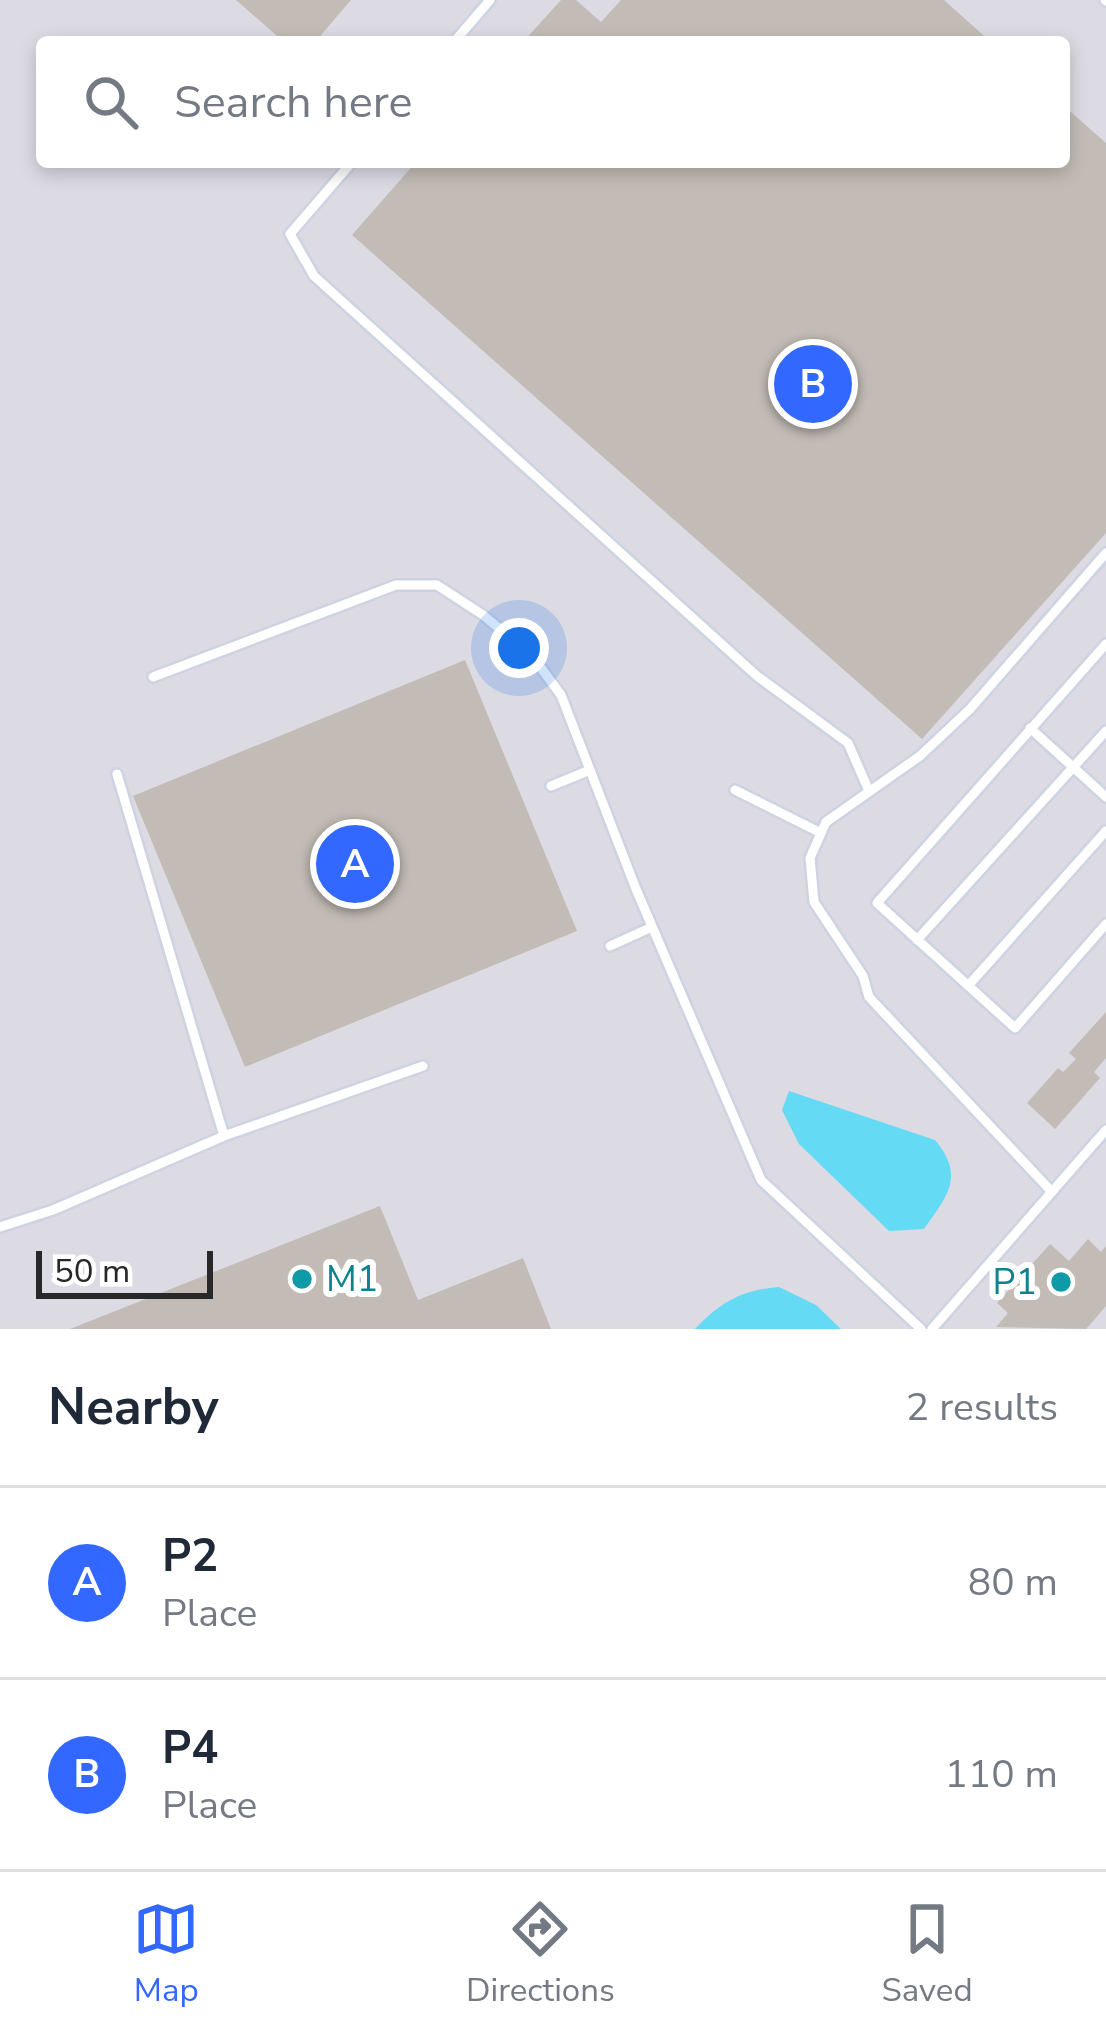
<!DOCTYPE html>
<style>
body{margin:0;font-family:"Nunito Sans",sans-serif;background:#f6f6f7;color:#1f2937}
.scale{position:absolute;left:36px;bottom:30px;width:177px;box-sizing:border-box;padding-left:12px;border:6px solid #282828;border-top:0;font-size:33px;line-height:42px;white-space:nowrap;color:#282828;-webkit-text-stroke:9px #fff;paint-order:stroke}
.you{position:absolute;left:519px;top:648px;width:42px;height:42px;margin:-30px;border:9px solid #fff;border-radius:50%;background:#1a73e8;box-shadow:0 0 0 18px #1a73e833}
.badge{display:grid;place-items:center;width:78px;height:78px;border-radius:50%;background:#3268ff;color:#fff;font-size:39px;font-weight:700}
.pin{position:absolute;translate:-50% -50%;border:6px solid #fff;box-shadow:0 3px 12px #0006}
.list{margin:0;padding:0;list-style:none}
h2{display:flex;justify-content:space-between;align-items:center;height:156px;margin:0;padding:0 48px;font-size:51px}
h2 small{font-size:39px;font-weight:400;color:#747a83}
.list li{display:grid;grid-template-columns:78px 1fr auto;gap:36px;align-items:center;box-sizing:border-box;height:192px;padding:0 48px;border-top:3px solid #e0e1e3}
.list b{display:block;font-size:45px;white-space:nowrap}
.list p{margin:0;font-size:39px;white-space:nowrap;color:#747a83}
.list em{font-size:39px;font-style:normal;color:#747a83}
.icon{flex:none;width:66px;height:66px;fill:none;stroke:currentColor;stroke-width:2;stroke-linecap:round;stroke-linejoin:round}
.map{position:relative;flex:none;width:1106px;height:1329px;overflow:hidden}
.search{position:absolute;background:#fff;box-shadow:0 6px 18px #0003;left:36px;right:36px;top:36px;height:132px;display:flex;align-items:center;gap:30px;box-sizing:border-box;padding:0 42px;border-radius:12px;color:#747a83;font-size:45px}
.sheet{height:540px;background:#fff}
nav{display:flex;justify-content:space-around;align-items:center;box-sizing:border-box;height:168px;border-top:3px solid #e0e1e3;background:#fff;font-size:33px;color:#747a83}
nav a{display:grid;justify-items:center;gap:6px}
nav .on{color:#3268ff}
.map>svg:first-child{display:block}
</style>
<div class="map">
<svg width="1106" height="1329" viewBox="0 0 1106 1329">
<rect width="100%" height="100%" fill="#ece2d9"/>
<path fill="#dcdae3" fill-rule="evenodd" d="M0,0H1106V1329H0ZM42,42H1064V162H42Z"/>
<path fill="#64daf5" d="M789,1091L935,1140C965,1176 948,1195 924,1229L889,1231L799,1144L782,1110Z
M779,1287L816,1305L841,1329H695C721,1302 742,1290 779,1287Z"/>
<path fill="#c3bcb6" d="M236,0H351L315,42H284Z
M561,0H576L601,22L621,0H944L991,42H523Z
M1064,106L1106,143V533L922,739L352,235L416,162H1064Z
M465,660L577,931L245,1067L133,796Z
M1106,1012V1058L1094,1072L1100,1078L1055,1129L1027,1103L1058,1068L1063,1072L1076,1059L1069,1053Z
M380,1206L418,1300L523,1258L551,1329H70Z
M1088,1239L1101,1252L1106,1246V1306L1086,1329L996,1327L1008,1313L997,1303L1050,1244L1069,1261Z"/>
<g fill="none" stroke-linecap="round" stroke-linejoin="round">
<g stroke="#ced3e2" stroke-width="14">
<path id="lane" d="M1105,0L1106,1
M454,42L490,0
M352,162L290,234L314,276L757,676L848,743L869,791
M1106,644L877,903L1015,1028L1106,924
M153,677L396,585H437L483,615L533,657L561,695L636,889L761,1180L921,1329
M1030,728L1106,797
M117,774L224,1136
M551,786L590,770
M735,790L821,833
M917,940L1106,731
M610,946L652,927
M968,986L1106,831
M1052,1192L869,997L863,976L814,902L810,858L826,822L920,756L970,709L1106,553
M0,1227L53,1210L224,1136L423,1066
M932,1329L1106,1130"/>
</g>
<use href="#lane" stroke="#fff" stroke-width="9"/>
</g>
<g fill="#0f9aa8" stroke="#fff" stroke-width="4.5">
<circle cx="302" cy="1279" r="12"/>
<circle cx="1061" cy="1282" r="12"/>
</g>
<g text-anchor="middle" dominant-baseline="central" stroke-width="12" stroke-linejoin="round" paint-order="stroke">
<g font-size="36" fill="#0d838f" stroke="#fff" text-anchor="start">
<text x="326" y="1279">M1</text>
<text x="1037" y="1282" text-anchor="end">P1</text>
</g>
</g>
</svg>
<div class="scale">50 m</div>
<div class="you"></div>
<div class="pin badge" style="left:355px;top:864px">A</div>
<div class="pin badge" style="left:813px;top:384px">B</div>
<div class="search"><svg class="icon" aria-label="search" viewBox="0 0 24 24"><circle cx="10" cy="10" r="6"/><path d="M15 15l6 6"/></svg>Search here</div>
</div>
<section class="sheet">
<h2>Nearby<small>2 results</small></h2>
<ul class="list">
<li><span class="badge">A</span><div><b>P2</b><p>Place</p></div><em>80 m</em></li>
<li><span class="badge">B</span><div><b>P4</b><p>Place</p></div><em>110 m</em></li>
</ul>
</section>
<nav>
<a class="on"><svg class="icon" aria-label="map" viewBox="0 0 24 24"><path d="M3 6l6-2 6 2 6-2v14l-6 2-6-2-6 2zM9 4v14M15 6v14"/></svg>Map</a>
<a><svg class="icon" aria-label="directions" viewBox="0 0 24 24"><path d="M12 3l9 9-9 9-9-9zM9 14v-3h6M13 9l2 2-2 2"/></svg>Directions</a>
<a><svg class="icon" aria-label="saved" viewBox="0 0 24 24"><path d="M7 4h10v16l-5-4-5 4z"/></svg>Saved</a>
</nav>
